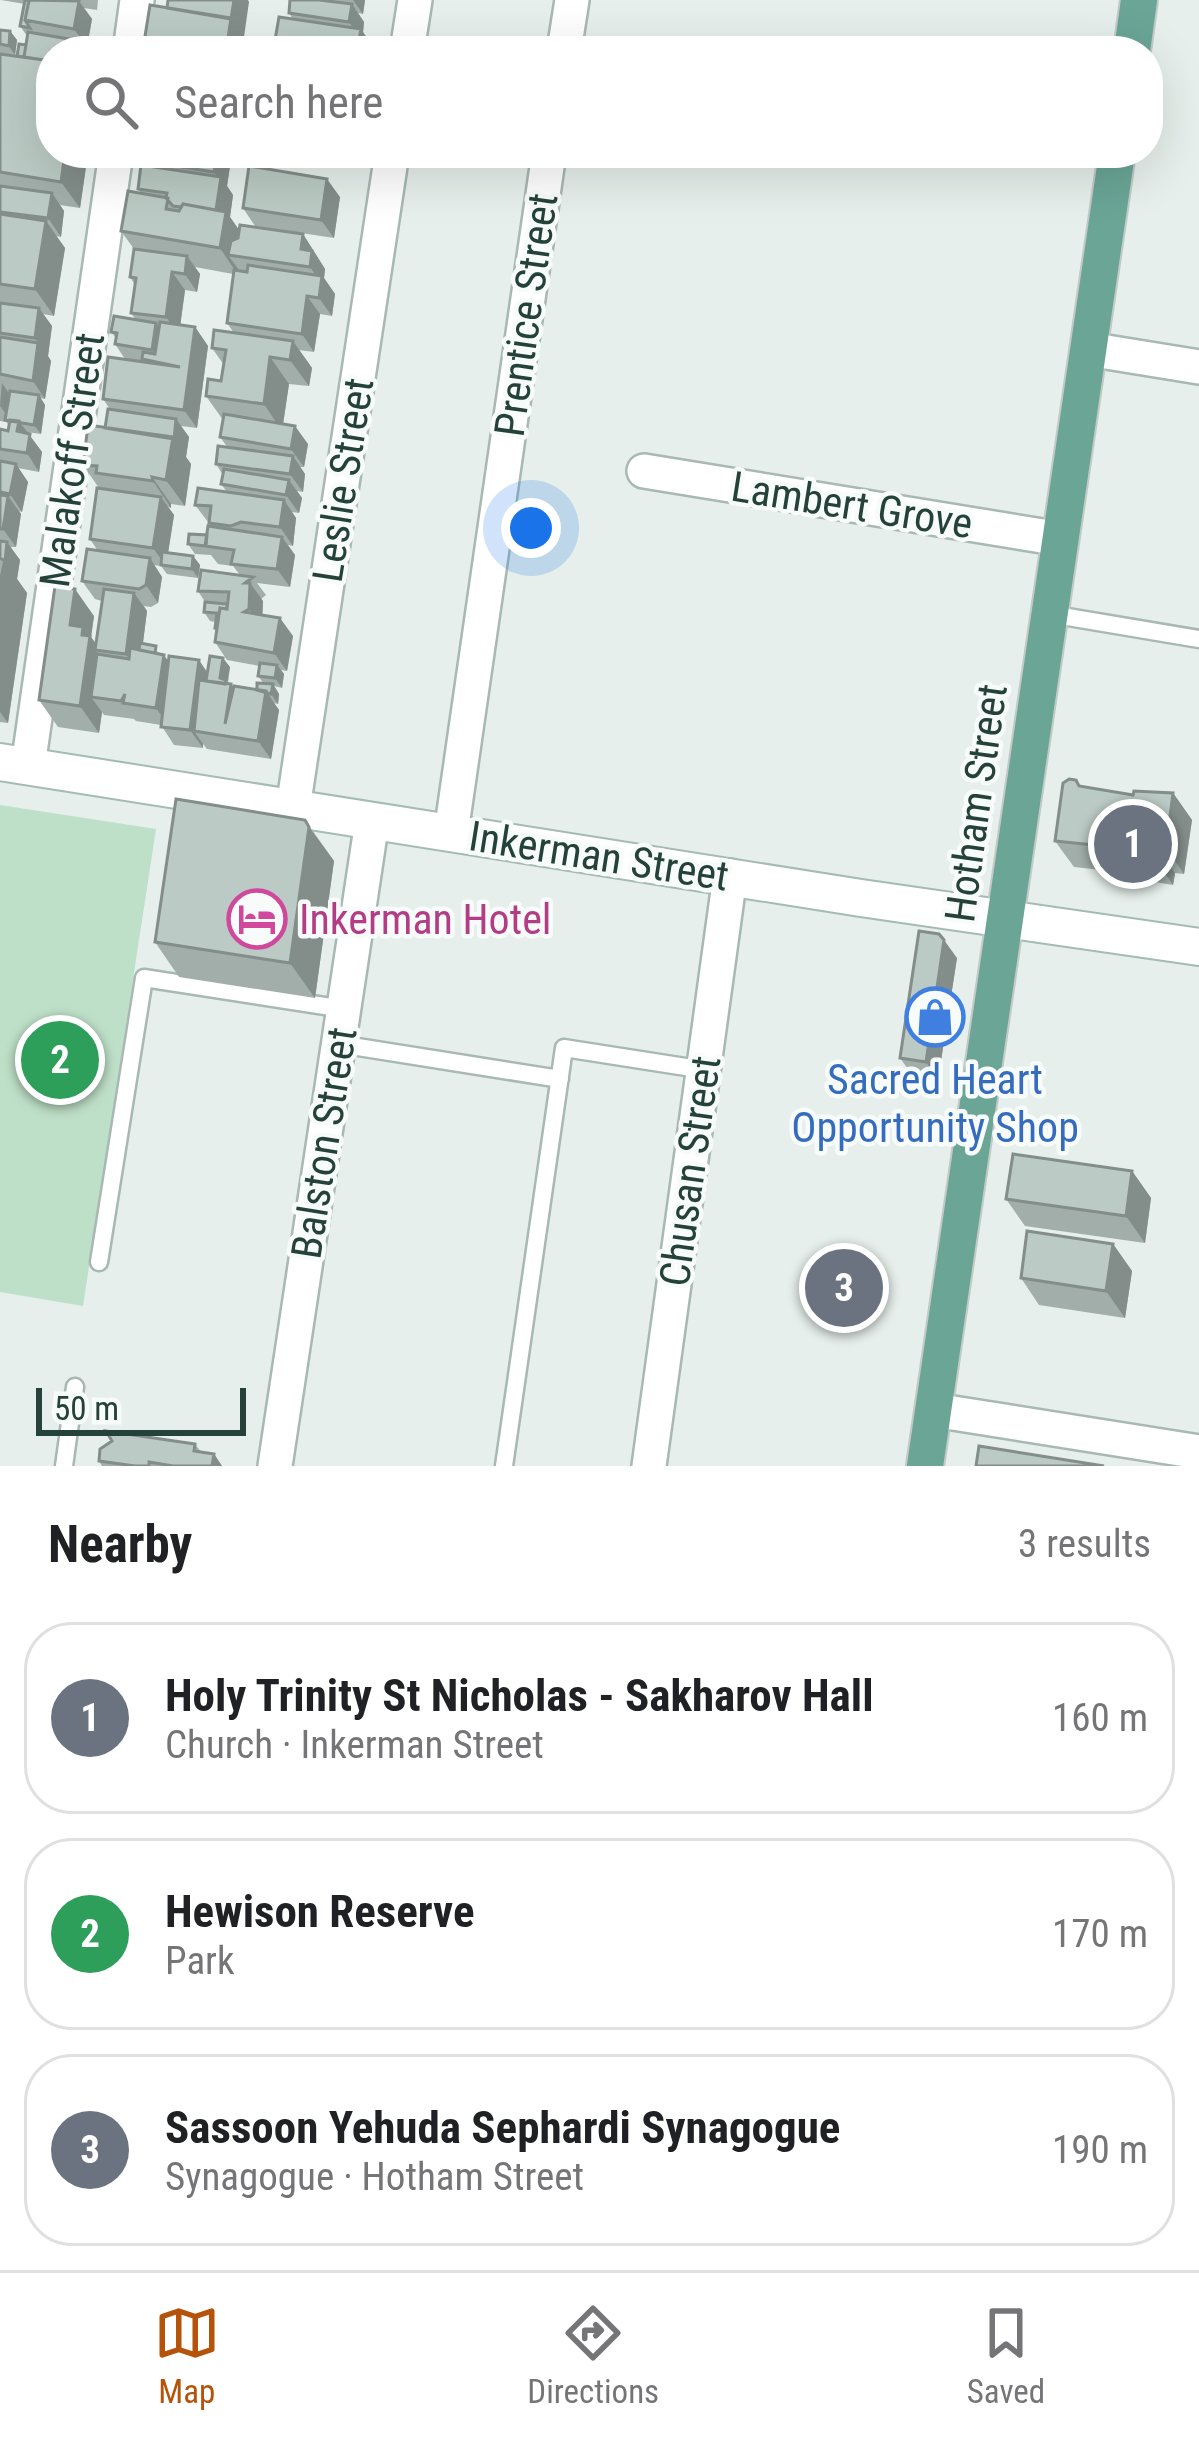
<!DOCTYPE html>
<meta charset="utf-8">
<style>
body{margin:0;font-family:"Roboto Condensed",sans-serif;background:#f6f6f6;color:#202124}
.scale{position:absolute;left:36px;bottom:30px;width:210px;box-sizing:border-box;padding-left:12px;border:6px solid #24423a;border-top:0;font-size:33px;line-height:42px;white-space:nowrap;color:#24423a;-webkit-text-stroke:9px #f7fbf9;paint-order:stroke}
.you{position:absolute;left:531px;top:528px;width:42px;height:42px;margin:-30px;border:9px solid #fff;border-radius:50%;background:#1a73e8;box-shadow:0 0 0 18px #1a73e833}
.badge{display:grid;place-items:center;width:78px;height:78px;border-radius:50%;background:#b45309;color:#fff;font-size:39px;font-weight:700}
.pin{position:absolute;translate:-50% -50%;border:6px solid #fff;box-shadow:0 3px 12px #0006}
.list{margin:0;padding:0;list-style:none}
h2{display:flex;justify-content:space-between;align-items:center;height:156px;margin:0;padding:0 48px;font-size:51px}
h2 small{font-size:39px;font-weight:400;color:#757577}
.list li{display:grid;grid-template-columns:78px 1fr auto;gap:36px;align-items:center;box-sizing:border-box;height:192px;margin:0 24px 24px;padding:0 24px;border:3px solid #e0e0e0;border-radius:48px}
.list b{display:block;font-size:45px;white-space:nowrap}
.list p{margin:0;font-size:39px;white-space:nowrap;color:#757577}
.list em{font-size:39px;font-style:normal;color:#757577}
.icon{flex:none;width:66px;height:66px;fill:none;stroke:currentColor;stroke-width:2;stroke-linecap:round;stroke-linejoin:round}
.map{position:relative;flex:none;width:1199px;height:1466px;overflow:hidden}
.search{position:absolute;background:#fff;box-shadow:0 12px 48px #0002;left:36px;right:36px;top:36px;height:132px;display:flex;align-items:center;gap:30px;box-sizing:border-box;padding:0 42px;border-radius:48px;color:#757577;font-size:45px}
.sheet{height:804px;background:#fff}
nav{display:flex;justify-content:space-around;align-items:center;box-sizing:border-box;height:168px;border-top:3px solid #e0e0e0;background:#fff;font-size:33px;color:#757577}
nav a{display:grid;justify-items:center;gap:6px}
nav .on{color:#b45309}
.map>svg:first-child{display:block}
</style>
<div class="map">
<svg width="1199" height="1466" viewBox="0 0 1199 1466">
<rect width="100%" height="100%" fill="#e6efeb"/>
<path fill="#bfe0c8" d="M0,805L156,829L83,1306L0,1292Z"/>
<g fill="none" stroke-linecap="round" stroke-linejoin="round">
<g stroke="#a8b8b2" stroke-width="21">
<path id="lane" d="M1050,614L1199,639
M339,1044L560,1079
M99,1262L144,978L344,1009
M64,1466L75,1387
M504,1466L564,1048L705,1070"/>
</g>
<g stroke="#a8b8b2" stroke-width="38">
<path id="street" d="M130,51L137,0
M407,51L415,0
M564,51L572,0
M1088,349L1199,367
M644,471L1061,539
M28,766L116,153
M293,808L392,153
M451,833L549,153
M934,1410L1199,1452
M275,1466L372,821
M649,1466L730,876"/>
</g>
<g stroke="#a4bbb3" stroke-width="40">
<path id="secondary" d="M0,762L861,898L1199,947"/>
</g>
<g stroke="#c2cac8" stroke-width="40">
<path id="primary" d="M1132,51L1139,0
M925,1466L1117,153"/>
</g>
<use href="#lane" stroke="#fff" stroke-width="16"/>
<use href="#street" stroke="#fff" stroke-width="33"/>
<use href="#secondary" stroke="#fff" stroke-width="36"/>
<use href="#primary" stroke="#6aa596" stroke-width="36"/>
</g>
<path fill="#a1aea9" fill-rule="evenodd" d="M1,0H98L97,10L84,8L92,19L87,47H85L87,51H51V153H88L80,208L60,205L64,211L61,237L56,236L65,248L54,316L43,314L52,326L48,356L51,361L45,399L40,398L45,405L41,434L27,432L42,452L39,472L18,468L28,482L22,512L19,511L21,514L16,547H10L20,560L17,579L27,593L8,723L0,722V429L8,431L9,425L6,422L0,421V54L17,56L26,45L27,36L20,26L25,4Z
M290,0H365L363,14L358,13L364,22L363,32L373,47V51H283L275,40L293,19L289,13Z
M0,30L10,31L17,40L15,55L0,53Z
M137,153H232L227,186L233,195L230,217L239,231L303,234L325,269L324,278L335,294L332,316L320,314L314,352L299,350L312,368L309,386L289,384L283,424L308,444L304,467H300L305,474L303,492L297,491L302,498L299,513L292,512L296,518L293,546L288,545L295,555L290,587L257,583L266,595L261,599L263,601L262,615L293,636L287,671L281,670L284,674L282,688L274,686L279,694L278,704L274,703L279,710L271,759L207,749L203,744V748L174,745L161,725L136,721L134,719L104,715L102,712L99,733L58,727L39,700L94,616L91,637L96,644L102,601L95,599L82,581L98,551L90,539L99,488L83,465L105,428L110,409L103,399L125,359L115,344L116,338L111,332L136,320L131,313L135,285L130,277L134,249L121,231L141,193L138,189L141,166L136,160ZM195,267L233,274L227,323L234,333L212,348L224,365L221,381L206,396L223,420L220,437L228,448L216,464L223,475L221,484L227,492L195,505L212,527L207,535L188,544L195,554L211,555L218,564L233,566L240,575L198,591L205,602L204,612L210,621L216,622L215,642L227,660L260,666L258,676L264,684L257,690L234,688L228,684L230,667L207,672L169,662L163,655L143,643L147,611L144,606L151,607L158,603L162,577L154,565L161,566L167,574L198,578L200,565L193,556L168,553L174,515L168,507L171,508V504L185,506L191,464L186,457L189,437L181,426L197,428L208,346L195,327L180,325L185,290L197,292L200,274Z
M263,153H356L355,165L303,159L301,156V161L266,156Z
M340,197L334,238L255,226L243,208Z
M1080,786L1133,795L1173,793L1192,820L1184,874L1175,873L1173,885L1143,880L1139,874L1074,867L1055,841Z
M305,820L334,861L315,998L179,977L155,942Z
M957,958L938,1080L913,1076L900,1058Z
M1132,1171L1151,1198L1145,1243L1025,1226L1006,1199Z
M1113,1244L1132,1271L1125,1318L1039,1305L1021,1278Z
M195,1444L201,1452L214,1454L222,1466H102L99,1461Z"/>
<path fill="#838d89" d="M234,0H248L249,2L244,37L249,45L248,51H226Z
M353,0H365L363,14Z
M79,1L92,19L87,47L74,29Z
M352,4L364,22L363,32L373,47V51H357L359,36L349,22Z
M10,31L17,40L15,55L9,46Z
M65,153H88L80,208L61,182Z
M217,153H232L227,186L233,195L230,217L245,238L228,255L239,270L238,275L220,248L215,212L220,182L214,172Z
M349,153H356L355,165L348,156Z
M327,179L340,197L334,238L321,220Z
M52,193L64,211L61,237L48,218Z
M46,221L65,248L54,316L35,289Z
M303,234L325,269L324,278L335,294L332,316L319,298L321,283L310,267L301,249Z
M187,256L200,274L197,292L185,274Z
M172,272L185,290L179,335L166,317Z
M307,296L320,314L314,352L302,334Z
M39,308L52,326L48,356L51,361L45,399L33,381L38,343L35,338Z
M156,323L169,341L161,363L152,350Z
M195,327L208,346L197,428L184,410Z
M293,341L312,368L309,386L290,360Z
M270,357L289,384L282,431L264,404Z
M2,383L14,401L12,422L0,406Z
M39,395L45,405L41,434L34,425Z
M176,419L189,437L186,457L191,464L185,506L166,480Z
M19,421L42,452L39,472L27,453L17,431Z
M295,426L308,444L304,467L291,449Z
M293,456L305,474L303,492L290,474Z
M16,464L28,482L22,512L10,494Z
M152,477L171,504V508L153,481Z
M289,480L302,498L299,513L286,495Z
M8,496L21,514L16,547L3,529Z
M161,497L174,515L166,566L153,548Z
M284,500L296,518L293,546L280,527Z
M282,537L295,555L290,587L277,569Z
M7,542L20,560L17,579L27,593L8,723L0,712V576Z
M193,556L200,565L198,578L192,569Z
M150,558L162,577L158,603L146,585Z
M250,583L263,601L262,627L249,609Z
M75,589L94,616L91,637L101,651L95,650L108,668L91,697L102,712L99,733L80,706L70,625Z
M134,593L147,611L139,673L126,654Z
M280,618L293,636L287,671L274,653Z
M164,655L176,673L169,726L156,708Z
M223,658L230,667L227,683L231,687V684L244,703L225,724L220,678Z
M199,660L211,678L194,731L203,744V748L190,730Z
M277,665L284,674L282,688L275,678Z
M273,684L279,694L278,704L271,694Z
M266,691L279,710L271,759L258,741Z
M1173,793L1192,820L1184,874L1166,848Z
M309,827L334,861L315,998L290,963Z
M1156,846L1175,873L1173,885L1155,858Z
M944,940L957,958L938,1080L926,1062Z
M1132,1171L1151,1198L1145,1243L1126,1216Z
M1113,1244L1132,1271L1125,1318L1106,1291Z
M214,1454L222,1466H212Z"/>
<path fill="#bbcac4" stroke="#838d89" stroke-width="3" d="M25,0L29,1L25,20L30,28L20,26Z
M29,0L79,1L74,29L25,20Z
M168,0H234L231,19L167,8Z
M290,0H319L352,4L349,22L289,13Z
M150,5L231,18L226,51H157L143,49Z
M279,17L361,29L357,51L275,40Z
M0,30L10,31L9,46L0,44Z
M28,32L80,41L79,51H51V61L24,57Z
M19,44L26,45L24,57L17,56Z
M293,46L315,49V51H293Z
M0,54L51,61V153H65L61,182L0,172Z
M137,153H217L214,172L136,160Z
M141,165L221,177L216,210L183,204L181,207L173,206L166,198L167,193L138,189Z
M249,166L327,179L321,220L243,208Z
M0,186L52,193L48,218L0,212Z
M128,191L168,198L166,209L179,211L183,204L226,212L220,248L121,231Z
M0,214L46,221L35,289L0,284Z
M240,225L303,234L301,249L312,251L310,267L228,255L231,241L238,238Z
M134,249L187,256L185,274L172,272L166,317L131,313L136,278L130,277Z
M248,265L322,276L319,298L307,296L302,334L227,323L234,270L247,272Z
M0,303L39,308L35,338L0,333Z
M114,316L156,323L152,350L115,344L117,333L111,332Z
M160,322L195,327L184,410L103,399L108,357L180,367L142,359L143,352L155,354Z
M214,330L293,341L290,360L270,357L264,404L206,396L208,379L221,381L226,350L212,348Z
M0,337L38,343L33,381L0,374Z
M10,391L39,395L34,425L5,420Z
M108,409L176,419L174,439L105,428Z
M224,414L295,426L291,449L220,437Z
M10,420L19,421L17,431L30,434L27,453L0,449V429L8,431Z
M88,425L173,437L166,480L152,477L153,481L96,473L97,466L83,465Z
M218,446L293,456L290,474L216,464Z
M0,461L16,464L10,494L0,492Z
M224,469L289,480L286,495L221,484Z
M97,488L161,497L153,548L90,539Z
M198,488L284,500L280,527L241,522L231,526L209,523L211,506L195,505Z
M0,495L8,496L3,529H0Z
M208,526L282,537L277,569L231,564L234,550L205,546Z
M189,534L207,535L206,546L188,544Z
M0,541L7,542L5,561L0,558Z
M87,549L150,558L146,585L139,589L82,581Z
M162,552L193,556L192,569L161,565Z
M201,570L253,577L245,583H250L249,609L244,612L280,618L274,653L215,642L220,608L227,609L229,592L198,591Z
M55,586L75,589L70,625L83,627L82,635L90,636L80,706L39,700Z
M104,589L134,593L126,654L95,650Z
M205,602L227,604V609L220,608L217,628H215L217,613L204,612Z
M140,643L156,646L155,653L139,650Z
M130,648L164,655L156,708L123,703L125,694L121,701L91,697L97,654L129,659Z
M169,656L199,660L190,730L161,727Z
M210,656L223,658L220,678L226,680L225,684L206,681Z
M260,663L277,665L275,678L258,676Z
M199,680L231,684L225,724L234,686L266,691L258,741L194,731Z
M257,683L273,684L271,694L257,690Z
M1069,779L1076,780L1079,786L1133,795L1134,791L1173,793L1166,848L1156,846L1155,858L1124,853V848L1055,841L1063,783Z
M176,799L305,820L309,827L290,963L155,942Z
M919,931L939,934L944,940L926,1062L900,1058Z
M1013,1154L1132,1171L1126,1216L1006,1199Z
M1027,1231L1113,1244L1106,1291L1021,1278Z
M106,1431L195,1444L194,1451L214,1454L212,1466H173L149,1462V1466H135L99,1461L100,1449L112,1441Z
M979,1446L1104,1466H976Z"/>
<defs>
<g id="hotel-ring" transform="scale(3)"><circle r="9.5" fill="#f7fbf9" stroke="#d1479c" stroke-width="1.5"/><path d="M-6-4.5h1.5V1H6V5H4.5V3h-9V5H-6ZM-4 0a1.8 1.8 0 1 1 3.6 0ZM.5 0V-2.5h3Q6-2.5 6 0Z" fill="#d1479c"/></g>
<g id="shop-ring" transform="scale(3)"><circle r="9.5" fill="#f7fbf9" stroke="#3f7fe0" stroke-width="1.5"/><path d="M-5-2.5h2.3a2.7 3.5 0 0 1 5.4 0H5L5.5 6h-11ZM-1.5-2.5h3a1.5 2.3 0 0 0-3 0Z" fill="#3f7fe0"/></g>
</defs>
<g fill-rule="evenodd">
<use href="#hotel-ring" x="257" y="919"/>
<use href="#shop-ring" x="935" y="1017"/>
</g>
<g text-anchor="middle" dominant-baseline="central" stroke-width="9" stroke-linejoin="round" paint-order="stroke">
<g font-size="42" fill="#24423a" stroke="#f7fbf9">
<text transform="translate(526 315) rotate(-82)">Prentice Street</text>
<text transform="translate(72 460) rotate(-82)">Malakoff Street</text>
<text transform="translate(343 480) rotate(-81)">Leslie Street</text>
<text transform="translate(852 505) rotate(9)">Lambert Grove</text>
<text transform="translate(976 803) rotate(-82)">Hotham Street</text>
<text transform="translate(599 856) rotate(9)">Inkerman Street</text>
<text transform="translate(324 1143) rotate(-81)">Balston Street</text>
<text transform="translate(690 1171) rotate(-82)">Chusan Street</text>
</g>
<g font-size="42" fill="#b23c85" stroke="#f7fbf9" text-anchor="start">
<text x="299" y="919">Inkerman Hotel</text>
</g>
<g font-size="42" fill="#366cbe" stroke="#f7fbf9">
<text x="935" y="1079">Sacred Heart<tspan x="935" dy="48">Opportunity Shop</tspan></text>
</g>
</g>
</svg>
<div class="scale">50 m</div>
<div class="you"></div>
<div class="pin badge" style="left:1133px;top:844px;background:#6b7280">1</div>
<div class="pin badge" style="left:60px;top:1060px;background:#2e9e5b">2</div>
<div class="pin badge" style="left:844px;top:1288px;background:#6b7280">3</div>
<div class="search"><svg class="icon" aria-label="search" viewBox="0 0 24 24"><circle cx="10" cy="10" r="6"/><path d="M15 15l6 6"/></svg>Search here</div>
</div>
<section class="sheet">
<h2>Nearby<small>3 results</small></h2>
<ul class="list">
<li><span class="badge" style="background:#6b7280">1</span><div><b>Holy Trinity St Nicholas - Sakharov Hall</b><p>Church · Inkerman Street</p></div><em>160 m</em></li>
<li><span class="badge" style="background:#2e9e5b">2</span><div><b>Hewison Reserve</b><p>Park</p></div><em>170 m</em></li>
<li><span class="badge" style="background:#6b7280">3</span><div><b>Sassoon Yehuda Sephardi Synagogue</b><p>Synagogue · Hotham Street</p></div><em>190 m</em></li>
</ul>
</section>
<nav>
<a class="on"><svg class="icon" aria-label="map" viewBox="0 0 24 24"><path d="M3 6l6-2 6 2 6-2v14l-6 2-6-2-6 2zM9 4v14M15 6v14"/></svg>Map</a>
<a><svg class="icon" aria-label="directions" viewBox="0 0 24 24"><path d="M12 3l9 9-9 9-9-9zM9 14v-3h6M13 9l2 2-2 2"/></svg>Directions</a>
<a><svg class="icon" aria-label="saved" viewBox="0 0 24 24"><path d="M7 4h10v16l-5-4-5 4z"/></svg>Saved</a>
</nav>
